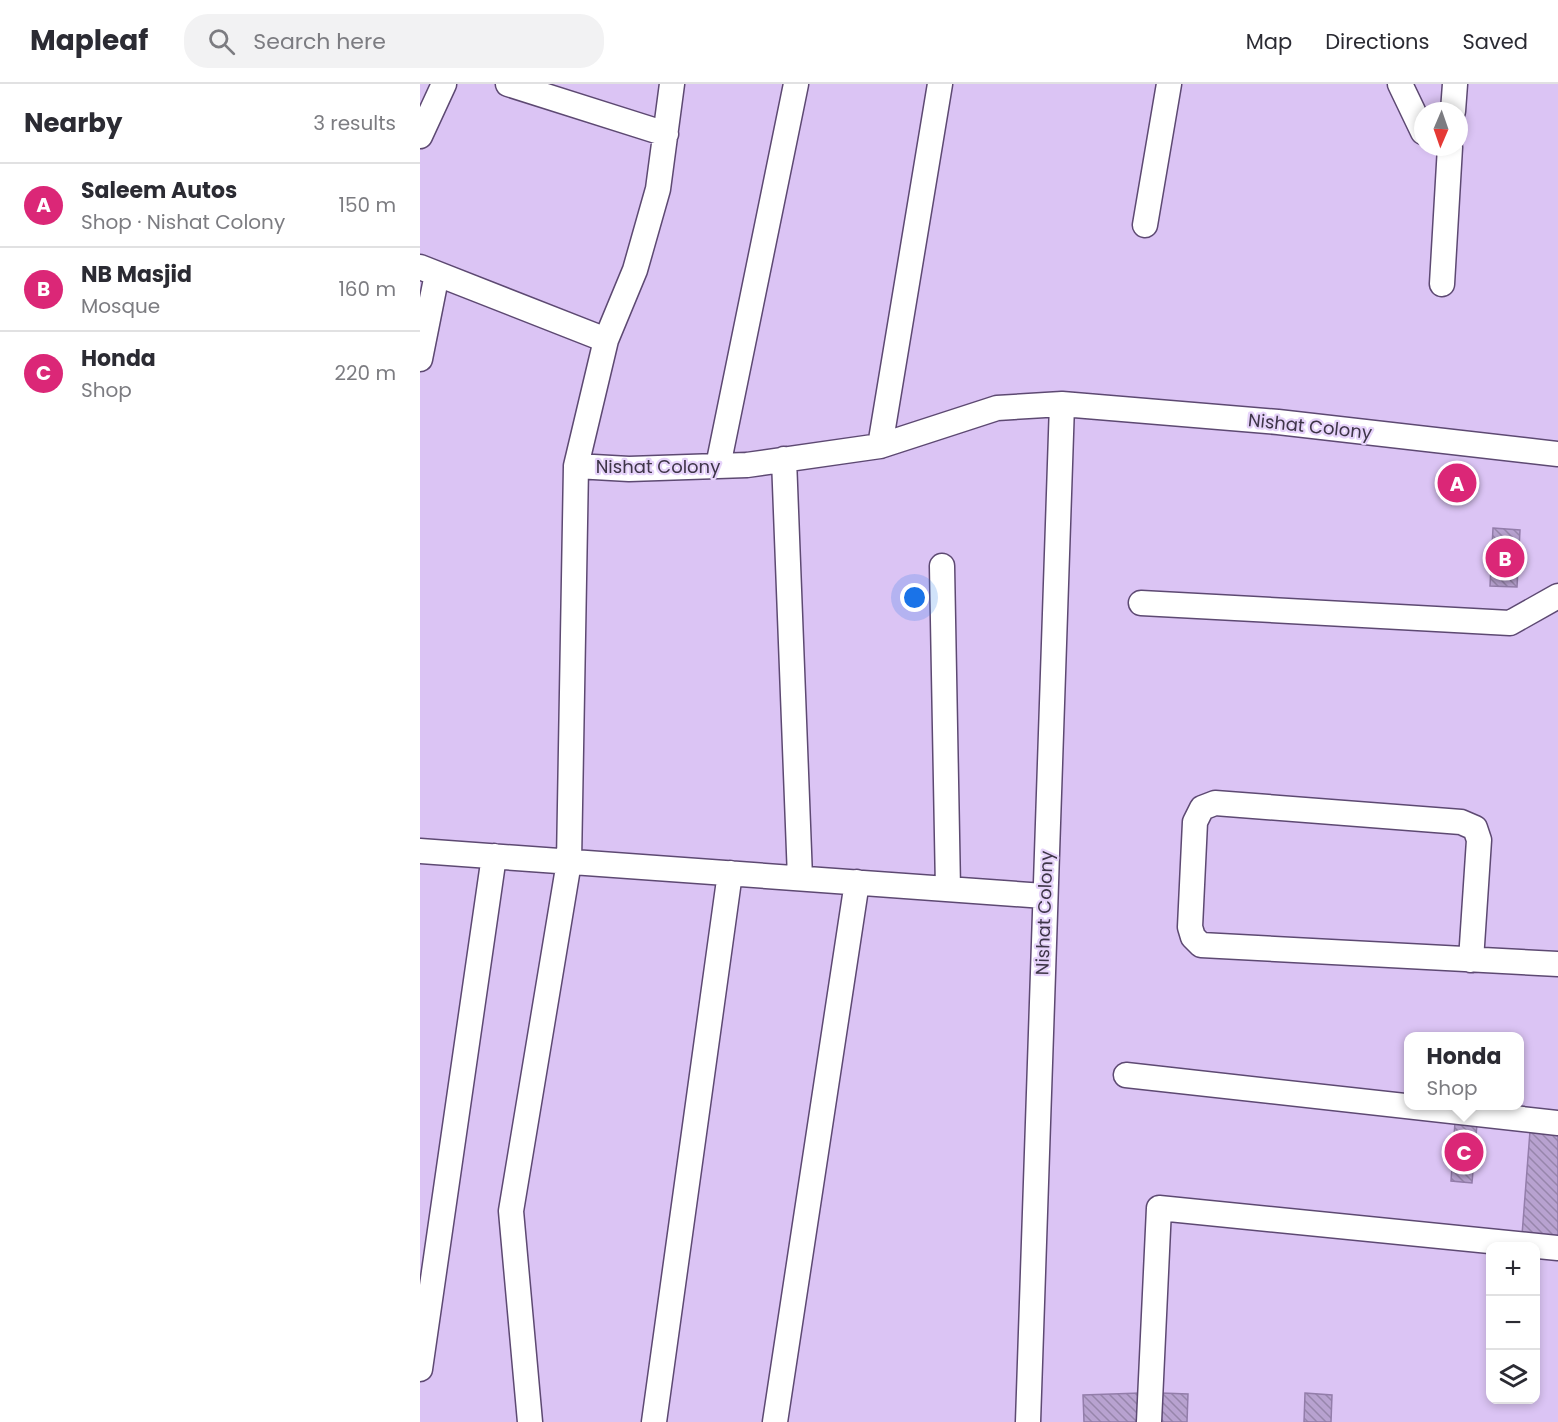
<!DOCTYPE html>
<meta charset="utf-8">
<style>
body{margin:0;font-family:Poppins,sans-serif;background:#f2f2f3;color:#2b2b33}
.controls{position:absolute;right:18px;bottom:18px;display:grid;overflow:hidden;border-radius:12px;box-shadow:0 3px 9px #0003}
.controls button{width:54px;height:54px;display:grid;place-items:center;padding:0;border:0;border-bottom:2px solid #e1e1e2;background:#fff;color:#2b2b33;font:30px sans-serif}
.compass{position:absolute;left:994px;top:18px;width:54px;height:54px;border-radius:50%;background:#fff;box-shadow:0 3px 9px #0003;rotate:182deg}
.you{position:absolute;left:495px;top:514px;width:21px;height:21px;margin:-15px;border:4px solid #fff;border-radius:50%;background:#1a73e8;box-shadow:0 0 0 9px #1a73e833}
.badge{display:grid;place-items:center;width:39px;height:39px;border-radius:50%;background:#db2777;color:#fff;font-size:20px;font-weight:700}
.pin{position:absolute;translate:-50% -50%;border:3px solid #fff;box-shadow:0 2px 6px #0006}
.popup{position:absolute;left:984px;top:948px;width:120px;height:78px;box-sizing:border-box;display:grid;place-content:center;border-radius:12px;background:#fff;filter:drop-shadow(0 2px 4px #0005);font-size:20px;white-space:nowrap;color:#7c7c81}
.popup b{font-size:22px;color:#2b2b33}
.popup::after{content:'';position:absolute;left:50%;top:100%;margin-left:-12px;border:12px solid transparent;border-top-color:#fff}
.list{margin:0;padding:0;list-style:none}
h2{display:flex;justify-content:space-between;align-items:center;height:78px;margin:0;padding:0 24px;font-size:26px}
h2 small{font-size:20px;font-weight:400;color:#7c7c81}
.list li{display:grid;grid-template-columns:39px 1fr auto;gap:18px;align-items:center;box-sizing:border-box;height:84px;padding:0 24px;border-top:2px solid #e1e1e2}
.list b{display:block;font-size:22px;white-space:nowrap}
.list p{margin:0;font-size:20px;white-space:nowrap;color:#7c7c81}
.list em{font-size:20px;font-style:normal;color:#7c7c81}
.icon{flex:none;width:33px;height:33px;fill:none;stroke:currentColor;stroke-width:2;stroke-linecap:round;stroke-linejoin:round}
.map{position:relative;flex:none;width:1138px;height:1338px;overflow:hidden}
header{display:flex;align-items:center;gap:36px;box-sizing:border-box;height:84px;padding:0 30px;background:#fff;border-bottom:2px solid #e1e1e2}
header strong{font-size:28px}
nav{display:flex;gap:33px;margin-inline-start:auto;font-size:21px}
.search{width:420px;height:54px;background:#f2f2f3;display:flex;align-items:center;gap:15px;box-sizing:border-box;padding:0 21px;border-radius:24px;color:#7c7c81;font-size:22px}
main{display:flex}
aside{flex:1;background:#fff}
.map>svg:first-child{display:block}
</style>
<header>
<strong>Mapleaf</strong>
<div class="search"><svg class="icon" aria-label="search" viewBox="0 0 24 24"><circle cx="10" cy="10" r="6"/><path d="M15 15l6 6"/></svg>Search here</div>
<nav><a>Map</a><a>Directions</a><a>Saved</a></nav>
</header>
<main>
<aside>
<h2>Nearby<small>3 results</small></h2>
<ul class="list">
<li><span class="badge">A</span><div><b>Saleem Autos</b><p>Shop · Nishat Colony</p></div><em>150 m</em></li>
<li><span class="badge">B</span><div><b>NB Masjid</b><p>Mosque</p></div><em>160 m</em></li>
<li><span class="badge">C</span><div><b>Honda</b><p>Shop</p></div><em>220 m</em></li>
</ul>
</aside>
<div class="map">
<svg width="1138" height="1338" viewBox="0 0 1138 1338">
<defs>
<pattern id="building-back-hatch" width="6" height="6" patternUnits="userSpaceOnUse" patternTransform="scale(1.5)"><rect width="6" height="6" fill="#b8a2d0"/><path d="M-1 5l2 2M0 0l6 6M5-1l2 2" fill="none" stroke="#9785ab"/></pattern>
</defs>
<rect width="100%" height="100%" fill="#dbc4f4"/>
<path fill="url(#building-back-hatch)" stroke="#937daa" stroke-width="1.5" d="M1073,444L1100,446L1097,503L1070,502Z
M1035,1038L1057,1040L1052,1099L1031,1097Z
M1110,1047L1138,1049V1154L1102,1151Z
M720,1309L721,1338H664L663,1311Z
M741,1309L768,1310L767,1338H739Z
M885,1309L912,1311L911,1338H884Z"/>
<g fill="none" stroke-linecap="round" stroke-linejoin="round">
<g stroke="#5d4972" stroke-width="27">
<path id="street" d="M88,0L246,50
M980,0L1003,48
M1033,27L1035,0
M0,52L24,0
M725,141L749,0
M0,183L186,256
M1022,200L1030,63
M0,275L17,190
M460,362L520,0
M364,375L380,794
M156,382L209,385L327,381L460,362L577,324L642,320L858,338L1138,370
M298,382L376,0
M522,482L528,805
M721,519L1090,539L1138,512
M0,767L624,812
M1051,876L1059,756L1055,744L1041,738L795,719L782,724L775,738L770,843L773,853L781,861L1138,880
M706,991L1138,1039
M0,1285L74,772
M110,1338L91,1127L149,778L156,382L186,256L215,186L238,105L252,0
M234,1338L310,789
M355,1338L437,798
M608,1338L642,320
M729,1338L739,1124L1138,1164"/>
</g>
<use href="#street" stroke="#fff" stroke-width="24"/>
</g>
<g text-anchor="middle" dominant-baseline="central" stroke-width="4.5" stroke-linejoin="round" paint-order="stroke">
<g font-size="18" fill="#3e3548" stroke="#e6d3fa">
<text transform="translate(890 342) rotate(6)">Nishat Colony</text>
<text x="238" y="382">Nishat Colony</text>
<text transform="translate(624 829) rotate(-88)">Nishat Colony</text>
</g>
</g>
</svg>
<div class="controls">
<button>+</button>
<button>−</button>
<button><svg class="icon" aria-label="layers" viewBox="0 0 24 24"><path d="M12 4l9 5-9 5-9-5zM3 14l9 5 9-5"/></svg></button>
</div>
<svg class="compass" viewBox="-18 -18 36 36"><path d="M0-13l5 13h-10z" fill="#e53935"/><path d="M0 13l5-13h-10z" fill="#7c7c81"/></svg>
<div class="you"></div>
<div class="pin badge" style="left:1037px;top:399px">A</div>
<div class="pin badge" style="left:1085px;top:474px">B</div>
<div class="pin badge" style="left:1044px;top:1068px">C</div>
<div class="popup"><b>Honda</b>Shop</div>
</div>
</main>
